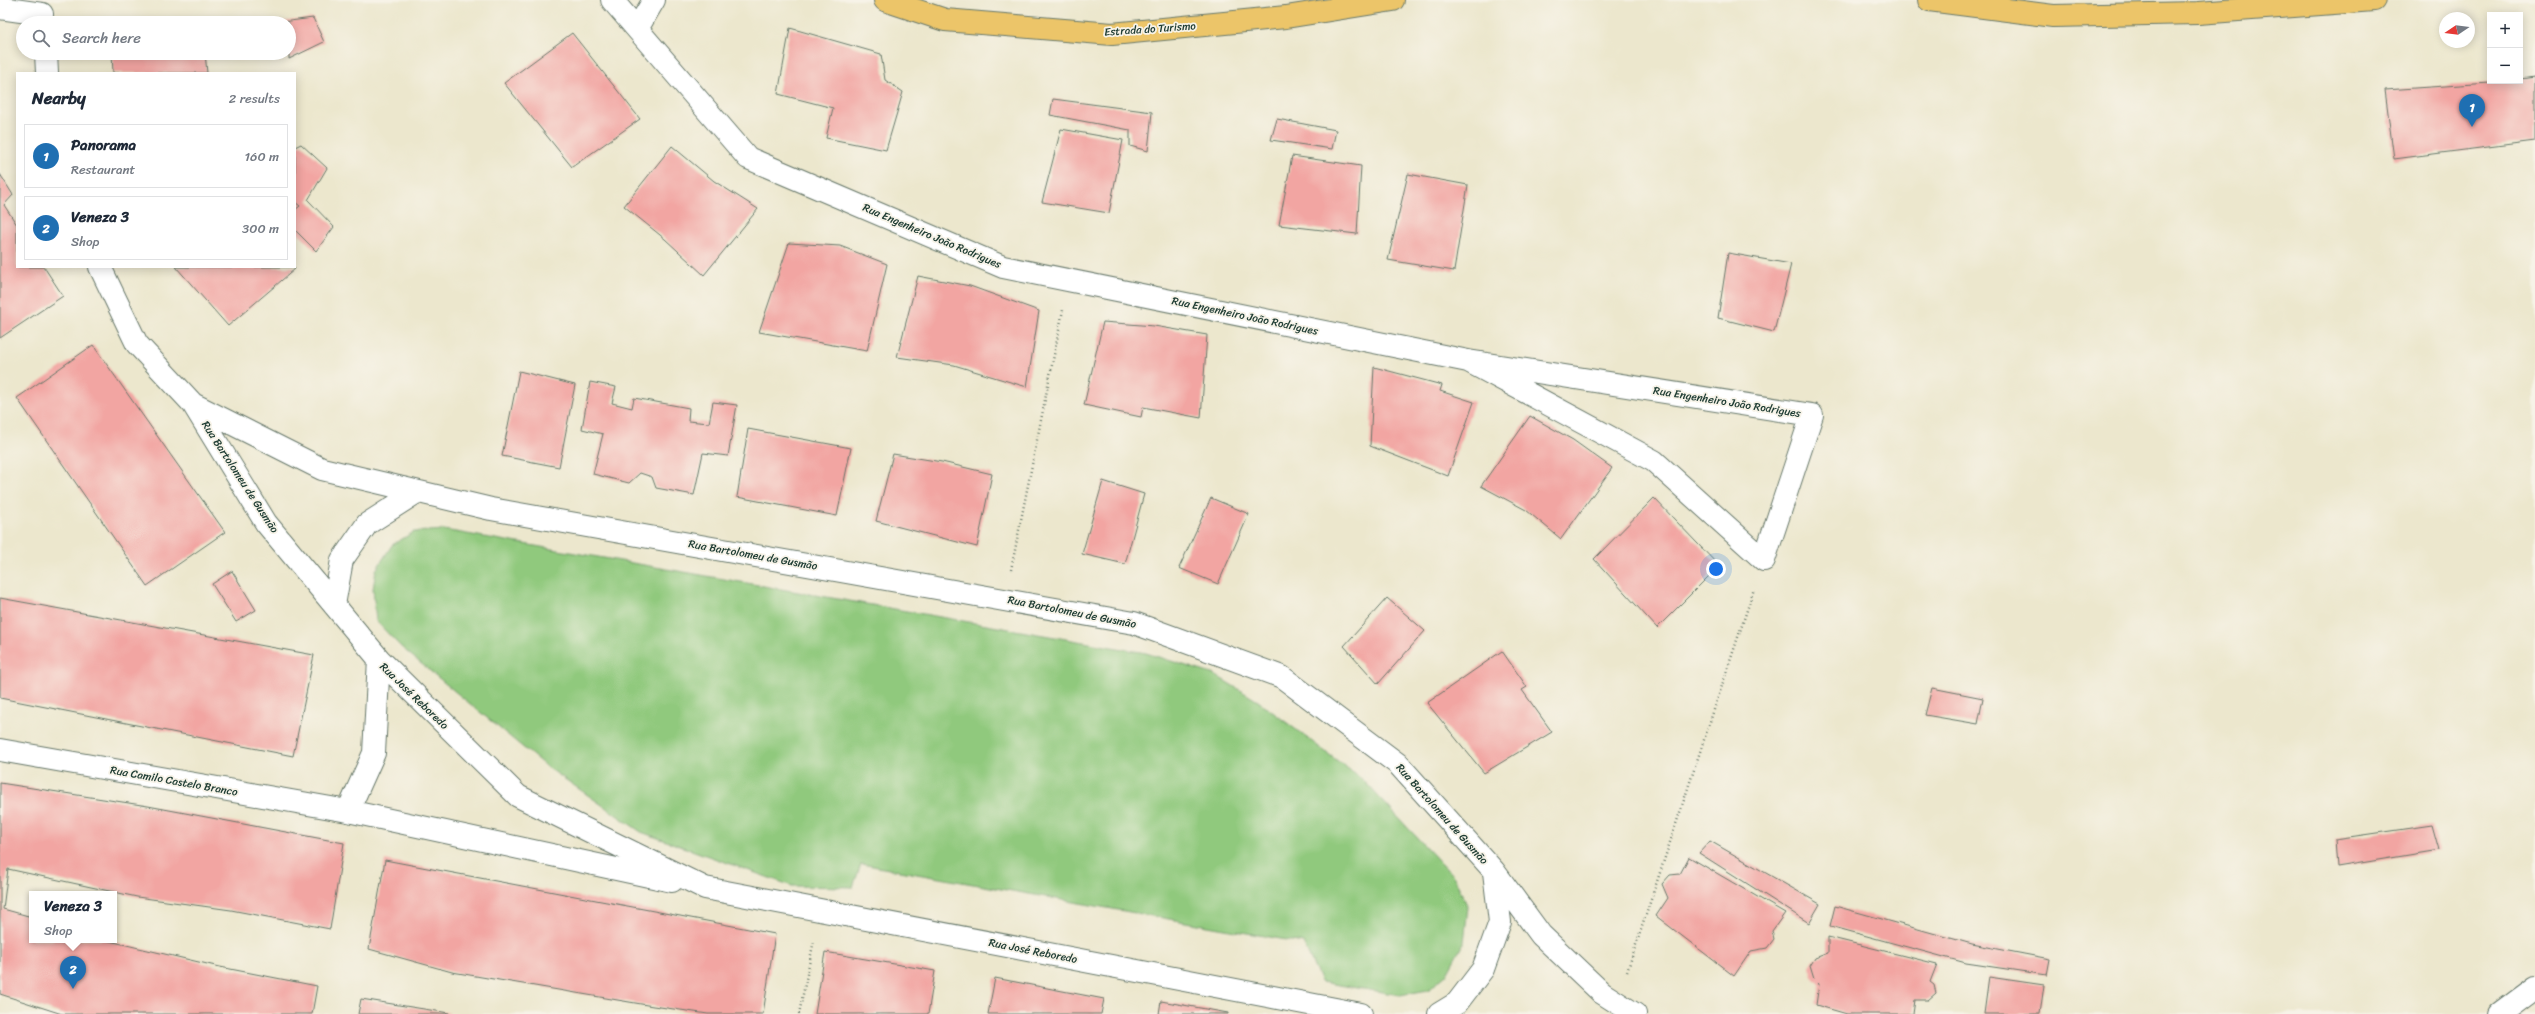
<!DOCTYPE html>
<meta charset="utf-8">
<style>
body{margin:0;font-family:Sriracha,sans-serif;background:#f6f6f7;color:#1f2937}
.controls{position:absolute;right:12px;top:12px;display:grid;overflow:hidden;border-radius:0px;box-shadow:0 2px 10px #0003}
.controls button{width:36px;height:36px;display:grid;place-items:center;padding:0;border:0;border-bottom:1px solid #e0e1e3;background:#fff;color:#1f2937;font:20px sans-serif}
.compass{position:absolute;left:2439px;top:12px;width:36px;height:36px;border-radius:50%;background:#fff;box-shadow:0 2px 10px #0003;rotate:257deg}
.you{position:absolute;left:1716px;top:569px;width:14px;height:14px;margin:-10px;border:3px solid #fff;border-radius:50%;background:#1a73e8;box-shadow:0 0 0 6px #1a73e833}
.badge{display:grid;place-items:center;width:26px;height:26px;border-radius:50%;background:#1f6fb2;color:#fff;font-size:13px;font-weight:700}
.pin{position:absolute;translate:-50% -33px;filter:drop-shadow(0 1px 2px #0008)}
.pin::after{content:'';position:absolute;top:21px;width:14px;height:12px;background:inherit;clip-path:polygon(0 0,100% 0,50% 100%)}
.popup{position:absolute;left:29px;top:891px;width:88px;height:52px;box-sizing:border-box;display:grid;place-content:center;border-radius:0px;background:#fff;filter:drop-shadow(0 1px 3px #0005);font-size:13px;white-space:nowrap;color:#747a83}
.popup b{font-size:15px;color:#1f2937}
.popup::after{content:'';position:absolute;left:50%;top:100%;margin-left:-8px;border:8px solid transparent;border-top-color:#fff}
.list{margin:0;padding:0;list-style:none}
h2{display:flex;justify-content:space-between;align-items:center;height:52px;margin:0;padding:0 16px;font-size:17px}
h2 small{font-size:13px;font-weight:400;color:#747a83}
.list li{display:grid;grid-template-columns:26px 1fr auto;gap:12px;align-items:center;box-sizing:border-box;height:64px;margin:0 8px 8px;padding:0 8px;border:1px solid #e0e1e3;border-radius:0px}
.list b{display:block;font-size:15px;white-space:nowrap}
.list p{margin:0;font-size:13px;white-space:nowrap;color:#747a83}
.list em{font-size:13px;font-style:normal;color:#747a83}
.icon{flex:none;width:22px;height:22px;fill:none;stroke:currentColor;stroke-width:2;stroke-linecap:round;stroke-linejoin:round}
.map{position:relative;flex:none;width:2535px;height:1014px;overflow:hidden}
.search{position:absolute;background:#fff;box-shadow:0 2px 10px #0003;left:16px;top:16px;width:280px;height:44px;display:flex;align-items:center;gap:10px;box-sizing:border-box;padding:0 14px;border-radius:22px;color:#747a83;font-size:15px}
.panel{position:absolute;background:#fff;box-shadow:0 2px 10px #0003;left:16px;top:72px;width:280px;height:196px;border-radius:0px}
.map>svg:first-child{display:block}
</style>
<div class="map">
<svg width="2535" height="1014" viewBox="0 0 2535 1014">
<rect width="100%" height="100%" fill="#f7f3e8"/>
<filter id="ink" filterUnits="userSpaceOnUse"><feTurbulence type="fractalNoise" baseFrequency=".025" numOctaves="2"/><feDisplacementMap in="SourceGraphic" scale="8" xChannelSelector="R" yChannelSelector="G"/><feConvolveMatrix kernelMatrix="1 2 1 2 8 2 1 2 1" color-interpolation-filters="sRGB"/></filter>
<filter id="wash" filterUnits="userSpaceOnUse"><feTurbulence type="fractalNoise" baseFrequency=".012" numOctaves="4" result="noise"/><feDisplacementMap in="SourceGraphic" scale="16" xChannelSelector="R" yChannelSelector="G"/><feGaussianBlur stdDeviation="0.9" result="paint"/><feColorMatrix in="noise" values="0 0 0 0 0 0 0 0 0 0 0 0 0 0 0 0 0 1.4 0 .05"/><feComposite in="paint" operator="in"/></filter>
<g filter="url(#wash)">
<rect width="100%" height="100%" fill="#ece7cd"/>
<path fill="#90c97d" stroke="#588358" d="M444,530L1146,653L1215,675L1258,701L1363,780L1454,877L1468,907L1464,942L1446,975L1428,990L1400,995L1321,982L1303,943L861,864L853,887L792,886L641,832L543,764L401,647L376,621L373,589L376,570L392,545L414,532Z"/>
<g id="blocks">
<path fill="#f2a5a2" d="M313,18L324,42L289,59V23L282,22Z
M790,28L881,54L885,80L903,92L886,150L826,138L833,108L778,94Z
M572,33L640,119L572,167L504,83Z
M112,53H205L207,73H113Z
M2535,77V141L2394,159L2385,90L2520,81V79Z
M1053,99L1152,112L1148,151L1130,146V130L1050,115Z
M1277,119L1336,130L1332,149L1271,140Z
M1061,129L1123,140L1109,213L1042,202Z
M301,144L327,168L308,200L334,227L316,251L295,230V210L300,206L295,202V147Z
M672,146L714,181L758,209L704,275L665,239L624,206Z
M1292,156L1361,166L1357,234L1279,225Z
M0,174L13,195L4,205L17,225V267H44L63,296L0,338Z
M1408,174L1468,185L1454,271L1388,260Z
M789,243L840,246L887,264L867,351L759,332Z
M1728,253L1791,264L1774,332L1718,318Z
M176,267H294L295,269L228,326Z
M918,276L970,286L1039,311L1027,387L954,365L897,357Z
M1103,322L1154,326L1207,335L1201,418L1143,407L1141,417L1084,405Z
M93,345L225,532L147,586L17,398Z
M1374,367L1442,385L1440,391L1474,402L1448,476L1370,446Z
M519,371L575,385L559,467L502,456Z
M590,382L616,387L612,403L632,408L634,398L689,408L688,421L709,423L713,402L737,405L728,456L703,453L694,495L656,488L652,477L640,473L629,483L593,474L603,434L582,429Z
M1530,416L1573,440L1612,468L1561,539L1526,510L1481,486Z
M748,429L851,448L837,516L737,497Z
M893,454L942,462L992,474L977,547L876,521Z
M1103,481L1144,494L1125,564L1082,554Z
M1211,498L1249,514L1218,584L1179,568Z
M1654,498L1719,566L1657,628L1594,559Z
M232,571L256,610L236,622L212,584Z
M0,598L314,655L293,756L0,698Z
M1387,598L1425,631L1378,684L1344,646Z
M1502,651L1527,687L1522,690L1552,732L1484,773L1427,703Z
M1932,688L1983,698L1978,724L1925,715Z
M0,783L148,806L344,843L330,929L231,910L137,897L8,869L3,909L32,917V940H105L220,967L317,986L312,1014H62L0,994Z
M2432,825L2439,850L2337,867L2335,839Z
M1710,841L1820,904L1809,923L1699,853Z
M1689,857L1785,913L1772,931L1774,939L1767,948L1751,951L1734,976L1656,916L1668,898L1662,884L1670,875L1680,874Z
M385,860L775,934L763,1014H708L653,1006L452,972L369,949Z
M1835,906L1972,944L2050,959L2047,975L1966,963L1830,926Z
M1828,937L1937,964L1930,982L1934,985L1936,993L1928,1000H1915L1913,1014H1847L1816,1005L1819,984L1814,979L1810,966L1815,958L1828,953Z
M825,952L935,971L928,1014H815Z
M1989,977L2044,985L2040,1014H1984Z
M995,978L1104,999L1101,1014H988Z
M361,999L449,1013V1014H358Z
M1161,1001L1228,1013V1014H1159Z"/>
</g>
</g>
<g filter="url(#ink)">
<use href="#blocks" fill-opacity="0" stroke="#67786a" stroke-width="1"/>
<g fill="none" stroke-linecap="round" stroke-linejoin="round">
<g stroke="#67786a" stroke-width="24">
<path id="minor" d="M612,0L748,158L1003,267L1468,361L1812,415L1764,560L1654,461L1468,361
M0,8L42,14
M637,29L654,0
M46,53L47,73
M100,267L137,344L193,404L266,523L379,659L518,796L705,888L1361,1014
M193,404L322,469L491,509L1134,623L1282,677L1398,764L1494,871L1541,935L1602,993L1635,1014
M334,605L342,560L367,524L417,492
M0,750L348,811L672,881
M348,811L374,753L379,659
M1439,1014L1457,1003L1483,969L1500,922L1494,872
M2500,1014L2535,988"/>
</g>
<g stroke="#67786a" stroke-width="24">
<path id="major" d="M885,0L945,20L1112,34L1286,17L1393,0
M1929,0L2053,16L2198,13L2374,0"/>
</g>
<path stroke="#67786a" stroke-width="2.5" stroke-dasharray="1 3" stroke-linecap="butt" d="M1011,570L1063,310
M1627,972L1754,589
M799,1014L814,940"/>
<use href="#minor" stroke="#fff" stroke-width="22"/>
<use href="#major" stroke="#ecc569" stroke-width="22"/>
</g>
</g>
<g text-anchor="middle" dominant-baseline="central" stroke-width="3.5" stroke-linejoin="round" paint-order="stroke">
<g font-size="11" fill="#1f3d34" stroke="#f7f3e8">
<text transform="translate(1150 29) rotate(-4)">Estrada do Turismo</text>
<text transform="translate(932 236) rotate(23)">Rua Engenheiro João Rodrigues</text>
<text transform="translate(1245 316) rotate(12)">Rua Engenheiro João Rodrigues</text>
<text transform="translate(1727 402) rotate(9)">Rua Engenheiro João Rodrigues</text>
<text transform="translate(240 477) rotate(57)">Rua Bartolomeu de Gusmão</text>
<text transform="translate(753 555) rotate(10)">Rua Bartolomeu de Gusmão</text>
<text transform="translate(1072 612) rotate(11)">Rua Bartolomeu de Gusmão</text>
<text transform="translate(414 696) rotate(44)">Rua José Reboredo</text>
<text transform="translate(174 781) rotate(10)">Rua Camilo Castelo Branco</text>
<text transform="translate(1442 814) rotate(48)">Rua Bartolomeu de Gusmão</text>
<text transform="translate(1033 951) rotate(11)">Rua José Reboredo</text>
</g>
</g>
</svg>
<div class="controls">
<button>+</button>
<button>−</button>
</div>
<svg class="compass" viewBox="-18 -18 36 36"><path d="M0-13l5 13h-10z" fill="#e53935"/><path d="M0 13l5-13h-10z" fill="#747a83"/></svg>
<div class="you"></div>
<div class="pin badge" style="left:2472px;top:127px">1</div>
<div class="pin badge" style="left:73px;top:989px">2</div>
<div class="popup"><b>Veneza 3</b>Shop</div>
<div class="search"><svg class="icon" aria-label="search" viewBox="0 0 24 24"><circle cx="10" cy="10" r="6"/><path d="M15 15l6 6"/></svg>Search here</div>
<section class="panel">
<h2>Nearby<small>2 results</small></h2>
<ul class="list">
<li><span class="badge">1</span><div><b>Panorama</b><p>Restaurant</p></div><em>160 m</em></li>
<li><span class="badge">2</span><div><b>Veneza 3</b><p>Shop</p></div><em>300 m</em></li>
</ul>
</section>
</div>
